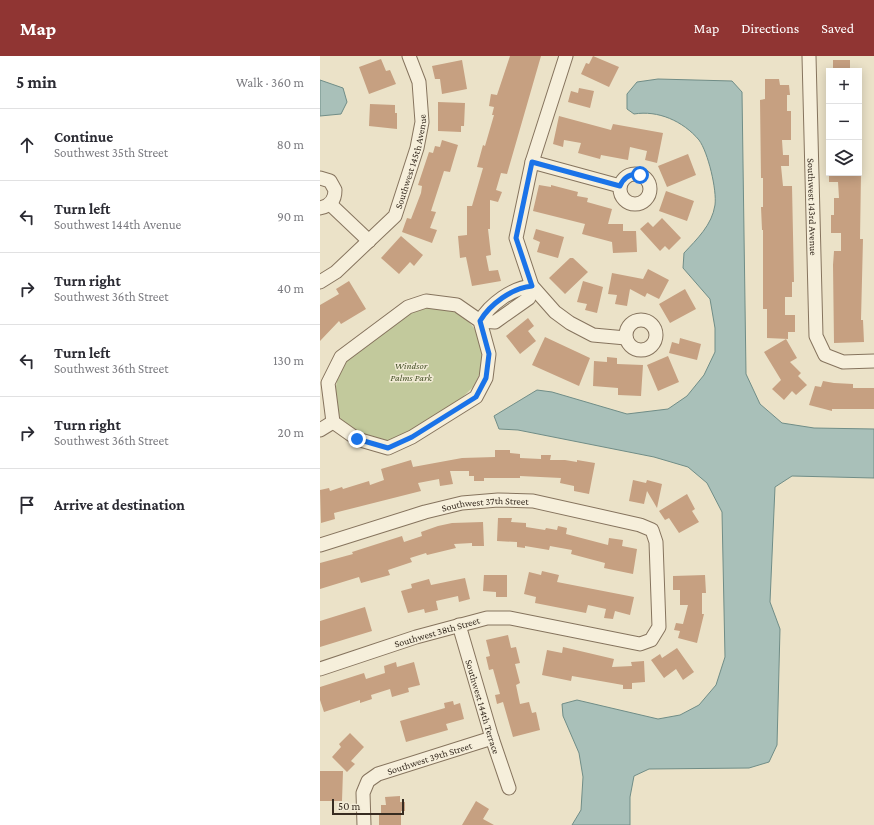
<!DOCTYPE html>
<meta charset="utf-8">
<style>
body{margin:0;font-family:"Crimson Pro",serif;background:#f7f7f7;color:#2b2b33}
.controls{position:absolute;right:12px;top:12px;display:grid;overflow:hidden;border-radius:0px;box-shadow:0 2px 10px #0003}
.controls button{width:36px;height:36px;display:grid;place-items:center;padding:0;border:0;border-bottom:1px solid #e1e1e2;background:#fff;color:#2b2b33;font:20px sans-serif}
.scale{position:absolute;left:12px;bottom:10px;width:72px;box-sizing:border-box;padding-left:4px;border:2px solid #372c21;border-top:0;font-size:11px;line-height:14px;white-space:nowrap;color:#372c21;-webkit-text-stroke:3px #f3ecd7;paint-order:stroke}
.stop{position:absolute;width:12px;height:12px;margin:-9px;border:3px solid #1a73e8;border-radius:50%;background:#fff}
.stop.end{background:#1a73e8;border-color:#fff;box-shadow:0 1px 4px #0008}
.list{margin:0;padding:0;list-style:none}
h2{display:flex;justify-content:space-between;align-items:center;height:52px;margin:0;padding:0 16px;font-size:17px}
h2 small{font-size:13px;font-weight:400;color:#7c7c81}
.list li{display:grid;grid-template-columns:26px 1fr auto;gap:12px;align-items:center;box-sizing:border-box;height:72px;padding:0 16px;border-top:1px solid #e1e1e2}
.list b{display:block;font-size:15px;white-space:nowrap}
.list p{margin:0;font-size:13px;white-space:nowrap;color:#7c7c81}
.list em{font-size:13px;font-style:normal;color:#7c7c81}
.icon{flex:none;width:22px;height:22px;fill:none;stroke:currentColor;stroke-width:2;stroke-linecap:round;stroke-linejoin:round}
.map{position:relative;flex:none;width:554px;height:769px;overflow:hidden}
header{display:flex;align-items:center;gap:24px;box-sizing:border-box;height:56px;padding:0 20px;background:#903533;color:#fff}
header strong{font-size:19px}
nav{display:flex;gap:22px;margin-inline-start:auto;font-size:14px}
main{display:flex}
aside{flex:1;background:#fff}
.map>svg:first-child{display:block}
</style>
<header>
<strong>Map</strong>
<nav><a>Map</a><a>Directions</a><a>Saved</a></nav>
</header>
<main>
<aside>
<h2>5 min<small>Walk · 360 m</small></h2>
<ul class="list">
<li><svg class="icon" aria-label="ahead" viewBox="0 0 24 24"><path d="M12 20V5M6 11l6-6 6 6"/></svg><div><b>Continue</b><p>Southwest 35th Street</p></div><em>80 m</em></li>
<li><svg class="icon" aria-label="left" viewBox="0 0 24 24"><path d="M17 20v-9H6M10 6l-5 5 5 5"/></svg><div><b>Turn left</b><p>Southwest 144th Avenue</p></div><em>90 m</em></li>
<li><svg class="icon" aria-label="right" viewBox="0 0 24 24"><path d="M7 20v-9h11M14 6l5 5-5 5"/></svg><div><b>Turn right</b><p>Southwest 36th Street</p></div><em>40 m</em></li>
<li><svg class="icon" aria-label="left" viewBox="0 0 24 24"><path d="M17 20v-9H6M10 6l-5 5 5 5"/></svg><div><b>Turn left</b><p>Southwest 36th Street</p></div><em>130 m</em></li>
<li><svg class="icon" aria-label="right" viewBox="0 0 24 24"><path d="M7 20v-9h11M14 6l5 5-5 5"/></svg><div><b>Turn right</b><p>Southwest 36th Street</p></div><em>20 m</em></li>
<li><svg class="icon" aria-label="arrive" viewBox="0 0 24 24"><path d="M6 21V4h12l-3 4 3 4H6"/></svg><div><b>Arrive at destination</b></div></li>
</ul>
</aside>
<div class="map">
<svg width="554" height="769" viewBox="0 0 554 769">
<rect width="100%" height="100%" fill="#ebe2c8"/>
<path fill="#c2c99c" d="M118,249L142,258L160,279L164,304L160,317L153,331L141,343L80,382L66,385L47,382L22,367L17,353L15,337L19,311L54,276L99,252Z"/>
<path fill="#a9c0b9" stroke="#708d87" d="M338,23L412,25L422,36L426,318L440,348L462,367L494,372L554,373V422L472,420L455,431L450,546L460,573L457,689L449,706L429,712L329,713L314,720L310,741V769H252L261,754L263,721L259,697L243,660L242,648L257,644L338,663L360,659L379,649L396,629L405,601L402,456L387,427L368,411L334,401L198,374L179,373L174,360L217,334L232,336L307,358L348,353L367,340L384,319L395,296V272L390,243L363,212L364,197C377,183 392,169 395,149C397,134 388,96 379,84C363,65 338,54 314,58L307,53V38L317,26Z
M0,24L23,32L27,46L21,58L0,60Z"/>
<path fill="#c6a081" d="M190,0H221L187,118L181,117L176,134L182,136L178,146L170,144V173H168L171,199L166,200L169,215L178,214L181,225L152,230L146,201L140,202L138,180L147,179V150H152L163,112L157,111L163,89L165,90L174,59H172L174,51L169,50L171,38L177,39Z
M273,0L299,11L289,31L261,18L266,7L269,8Z
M61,3L66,15L70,14L76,28L49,38L39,11Z
M142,4L147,33L122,38L120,23H115L112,10Z
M513,4H530V15H513Z
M445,23H459L460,29H469L470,39H467V55H471V84H462L463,99H469V110H461L463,130H472L474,226H472V241H465V259H475V276H468V283L447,282V253H443V174H442L441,151H443V122H441L440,44L445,43Z
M259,32L274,35L270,52L248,46L251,35L258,37Z
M118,46L145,47L144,70H141V76L118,75Z
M50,48L75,49V57H77V73L49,70Z
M239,60L291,74L293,68L343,77L337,107L325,104L327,95L310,91L308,104L281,99L280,103L258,97L261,87L244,84L243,91L233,88Z
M122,84L138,89L130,116L124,115L111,155L116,156L110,172L117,174L112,187L82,176L87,162L91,163L101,137L102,130L98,129L109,96L113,97L115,90L120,91Z
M368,98L376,119L347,131L338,110Z
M509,117H541L540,183H543L541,264H543L544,286L514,287L513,209L514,195H521V177H511V159H514V142H519L518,126H509Z
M219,129L231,131V129L258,136L257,140L268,142L267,146L292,153L288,168H303V175H316L317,196L293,197L292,186L262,178L265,168L213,155Z
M346,135L374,145L367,165L339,155Z
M342,162L361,182L349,194L345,190L340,195L320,173L328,166L333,171Z
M216,173L244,181L238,202L217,196L220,186L213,183Z
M81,180L103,199L94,210L90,206L79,218L61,202Z
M250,202H253L268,216L245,238L229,222Z
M328,213L349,224L339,243L327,237L325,241L310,233L307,250L295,248L297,239L288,238L292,217L323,223Z
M29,225L46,253L21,268L19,265L0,285V249L19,238L16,233Z
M263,225L283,231L277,257L265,254L267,248L257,246Z
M365,233L376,253L350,267L339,248Z
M208,262L214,270L208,275L216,285L200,298L186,280Z
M225,281L270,302L259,330L212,309Z
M360,282L381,288L377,304L349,297L352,286L359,288Z
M466,283L477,302L470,306L481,317L478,320L487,329L476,339L472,335L464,344L452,333L461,324L444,296Z
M348,300L359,326L338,335L327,309Z
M287,301L297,302V308L323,309L321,340L298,339V332L273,330L274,305L287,306Z
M503,325L514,327L533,328V332H554V353H512V355L489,349L495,330L501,331Z
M175,394H190V397L200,398V402L221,403V399H231L230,404H245L257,406V404L275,407L269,438L254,435V430L240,427L241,422L200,420V422H164V425H154V420H149V415H130L133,428L120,430L119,423L98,427L101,435L14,457L15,463L1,467L0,434L9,432L10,435L22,431L23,433L49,425L50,429L64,424L61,413L91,404L93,411L142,402L175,401Z
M313,424L326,427L327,424L342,428L337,452L327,435L324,448L309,445Z
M367,438L375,453L372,455L379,466L359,477L349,462L345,464L339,455Z
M178,462H192L191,466L206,467V471L225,474L226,472L237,474L238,470L247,472L246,478L288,489L289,482L303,484L302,490L317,493L313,518L284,512L285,507L251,498L252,494L230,490L229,494L205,490V492L197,491V486L177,485Z
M163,466L164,490H152V487L134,488L136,492L107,499L106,497L90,502L92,506L68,514L70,519L41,527L39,521L0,533V507L33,498L32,496L82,480L84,486L102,480L101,476L118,470L132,467Z
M222,515L239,519L237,526L314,541L310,559L295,555L293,563L284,562L286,553L268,549L266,557L215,547L216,541L204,538L209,516L221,519Z
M164,519H187V541H176V536L163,535Z
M385,519L386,537H382V558H384L377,587L358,582L360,575L354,574L356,567L363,568L368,549H360V534H353V520Z
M145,522L150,543L139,546L138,540L116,545L118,554L105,557L104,553L88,557L81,535L92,532L91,528L109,523L111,529Z
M45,551L52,575L0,591V565Z
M188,579L191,592L196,591L200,607L195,608L200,627L196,629L200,648L209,646L212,657L216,656L220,674L193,681L183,646L177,648L175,639L180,638L173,613L169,614L166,601L170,600L166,584Z
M243,591L294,603L292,611L312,610L311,606L324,605L325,626L312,627V633H303V629L252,620L251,625L222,619L227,594L242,597Z
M357,592L374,616L363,624L356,613L344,622L331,604L340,598L342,602Z
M76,606L77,611L94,606L100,629L88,632L89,636L72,641L70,633L51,639L52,643L40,647V644L4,656L0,644V631L44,617L46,623L65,617L64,610Z
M133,645L134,649L140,647L144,663L126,668L128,674L86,686L80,665L125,652L124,647Z
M30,677L44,691L31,705L35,708L27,716L12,701L21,691L19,688Z
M0,715H23L22,745H0Z
M80,740V746H85V755H81V769H59V758H61V749H66L65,741Z
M156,745L169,753L163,763L174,769H142Z"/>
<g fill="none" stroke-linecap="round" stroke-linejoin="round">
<g stroke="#86745e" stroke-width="15">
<g id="minor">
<path d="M246,0L212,106L196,182L212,230L235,256L250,267L273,279L306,282"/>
<path id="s1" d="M489,0L496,280L505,299L523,306L554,305"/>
<path d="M212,106L300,130"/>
<circle cx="315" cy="133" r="15"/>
<path d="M0,122L10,125L15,134C15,144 10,150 0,152"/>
<path d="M10,148L49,185"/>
<path id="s2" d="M0,226L16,216L75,160L97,92L102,66L99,26L89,0"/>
<path d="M212,230L209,242L175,266L160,265C170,248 192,232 212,230Z"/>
<path d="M106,245L137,249L160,265L169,298L166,322L156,341L92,381L68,392L37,383L13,366L8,327L21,301L88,251Z"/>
<circle cx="321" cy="279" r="15"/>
<path d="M0,374L13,366"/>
<path id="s3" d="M0,489L105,456L142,447L178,444L213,445L320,469L332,474L336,486L339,571L331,584L320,588L190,562H167L96,581L0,613"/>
<path id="s4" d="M139,569L172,682L189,732"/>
<path id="s5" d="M44,769L43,737L48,725L58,718L172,682"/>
</g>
</g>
<use href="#minor" stroke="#f6efdb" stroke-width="13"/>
</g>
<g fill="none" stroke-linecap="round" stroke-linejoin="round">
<path stroke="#1a73e8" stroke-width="5" d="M37,383L68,392L92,381L156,341L166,322L169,298L160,265C170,248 192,232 212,230L196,182L212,106L300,130C304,121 310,117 320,119"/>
</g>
<g text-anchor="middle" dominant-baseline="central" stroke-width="3" stroke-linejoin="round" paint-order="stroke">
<g font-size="10" fill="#372c21" stroke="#f3ecd7">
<text stroke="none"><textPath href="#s2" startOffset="157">Southwest 145th Avenue</textPath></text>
<text stroke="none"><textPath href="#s1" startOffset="151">Southwest 143rd Avenue</textPath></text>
<text stroke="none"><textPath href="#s3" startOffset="171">Southwest 37th Street</textPath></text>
<text transform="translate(117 576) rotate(-16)">Southwest 38th Street</text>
<text stroke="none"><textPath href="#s4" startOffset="85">Southwest 144th Terrace</textPath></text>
<text stroke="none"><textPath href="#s5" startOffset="111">Southwest 39th Street</textPath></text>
</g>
<g font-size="10" font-style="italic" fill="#475229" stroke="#f3ecd7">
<text x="91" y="309">Windsor<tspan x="91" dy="12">Palms Park</tspan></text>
</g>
</g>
</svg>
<div class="controls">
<button>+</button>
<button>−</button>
<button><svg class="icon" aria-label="layers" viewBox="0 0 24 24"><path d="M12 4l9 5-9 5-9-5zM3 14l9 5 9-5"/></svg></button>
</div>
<div class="scale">50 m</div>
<div class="stop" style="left:320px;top:119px"></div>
<div class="stop end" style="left:37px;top:383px"></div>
</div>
</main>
